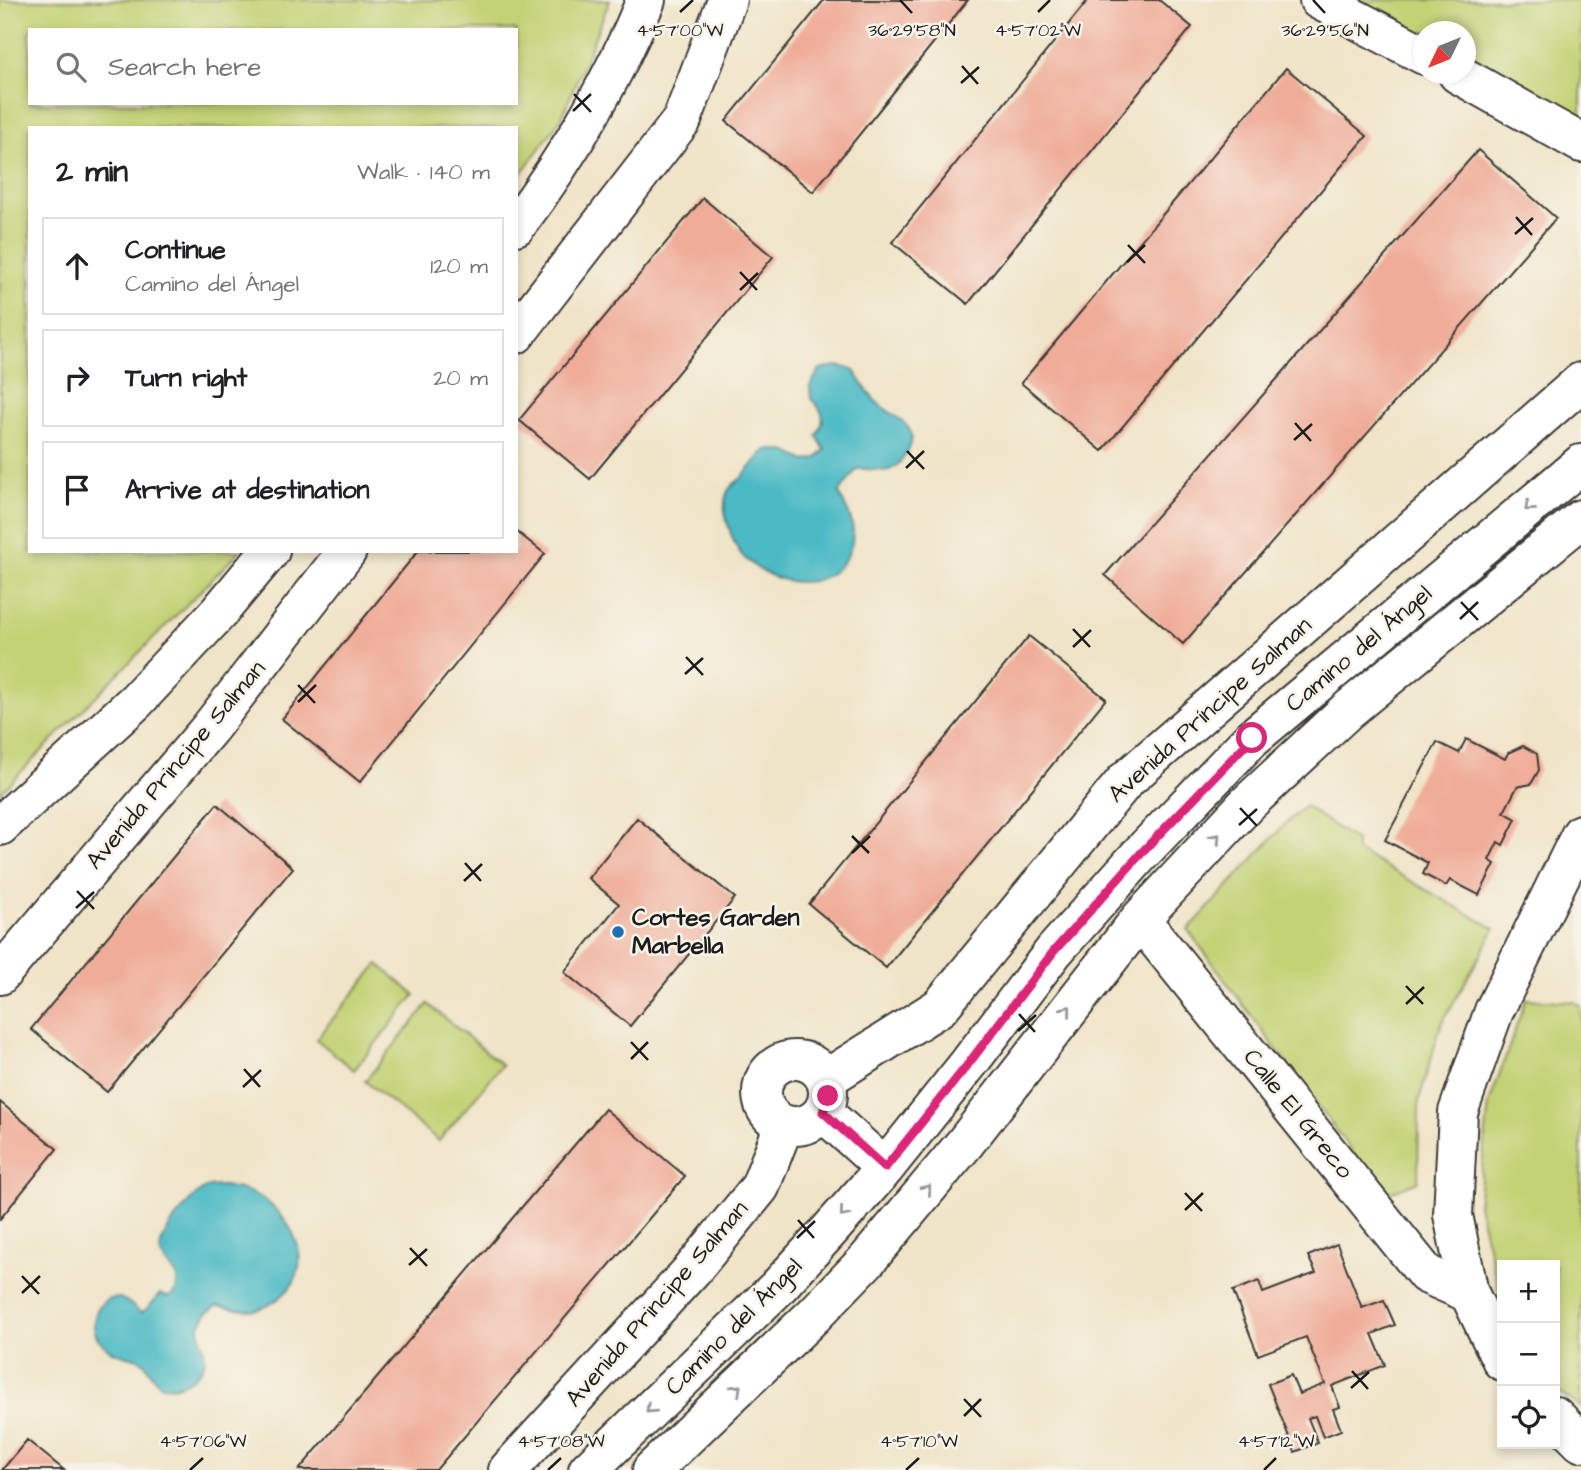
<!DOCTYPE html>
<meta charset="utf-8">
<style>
body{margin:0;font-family:"Architects Daughter",sans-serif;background:#f2f2f2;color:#202124}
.controls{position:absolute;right:21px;bottom:21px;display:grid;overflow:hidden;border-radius:0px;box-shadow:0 4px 10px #0003}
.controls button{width:63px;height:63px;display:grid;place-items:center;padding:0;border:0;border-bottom:2px solid #e0e0e0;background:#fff;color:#202124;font:35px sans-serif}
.compass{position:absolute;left:1413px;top:21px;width:63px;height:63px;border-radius:50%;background:#fff;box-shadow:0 4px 10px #0003;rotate:227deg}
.stop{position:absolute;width:21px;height:21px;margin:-16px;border:5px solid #db2777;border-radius:50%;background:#fff}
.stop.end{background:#db2777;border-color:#fff;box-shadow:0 2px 7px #0008}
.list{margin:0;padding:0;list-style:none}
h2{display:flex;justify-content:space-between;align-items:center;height:91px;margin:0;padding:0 28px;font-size:30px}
h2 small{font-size:23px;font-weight:400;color:#757577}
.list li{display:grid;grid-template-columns:46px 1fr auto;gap:21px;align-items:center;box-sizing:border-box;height:98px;margin:0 14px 14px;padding:0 14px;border:2px solid #e0e0e0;border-radius:0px}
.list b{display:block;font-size:26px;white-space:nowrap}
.list p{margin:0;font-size:23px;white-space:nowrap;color:#757577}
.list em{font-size:23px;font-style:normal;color:#757577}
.icon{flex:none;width:38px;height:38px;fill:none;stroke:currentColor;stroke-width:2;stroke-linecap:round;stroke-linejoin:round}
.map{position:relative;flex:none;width:1581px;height:1470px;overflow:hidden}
.search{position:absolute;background:#fff;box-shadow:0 4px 10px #0003;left:28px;top:28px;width:490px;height:77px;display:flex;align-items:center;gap:18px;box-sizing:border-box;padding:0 24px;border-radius:0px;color:#757577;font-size:26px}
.panel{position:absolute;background:#fff;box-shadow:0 4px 10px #0003;left:28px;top:126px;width:490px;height:427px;border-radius:0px}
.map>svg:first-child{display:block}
</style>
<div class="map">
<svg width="1581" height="1470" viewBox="0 0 1581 1470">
<rect width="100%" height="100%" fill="#f7f3e8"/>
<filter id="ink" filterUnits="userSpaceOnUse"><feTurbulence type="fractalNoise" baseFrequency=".0143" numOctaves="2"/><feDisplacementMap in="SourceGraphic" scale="14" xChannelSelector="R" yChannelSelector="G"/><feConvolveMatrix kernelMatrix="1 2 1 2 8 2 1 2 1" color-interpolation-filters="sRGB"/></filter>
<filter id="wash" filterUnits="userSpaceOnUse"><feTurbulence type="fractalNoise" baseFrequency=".00686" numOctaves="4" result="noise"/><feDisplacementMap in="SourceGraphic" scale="28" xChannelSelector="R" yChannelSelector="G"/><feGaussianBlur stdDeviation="1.57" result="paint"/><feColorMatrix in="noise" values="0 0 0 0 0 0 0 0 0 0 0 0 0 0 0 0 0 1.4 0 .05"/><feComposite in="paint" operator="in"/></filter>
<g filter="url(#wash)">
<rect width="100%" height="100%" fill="#f0e4c8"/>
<path fill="#c3d274" stroke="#707748" stroke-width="2" fill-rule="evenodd" d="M0,0H610L561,119L516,180V128H30V551H240L0,793ZM30,30H516V103H30Z
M1355,0H1581V124L1466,61V32H1424L1423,38Z
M1305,806L1356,841V850L1495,929L1441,1025L1419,1100L1418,1181L1384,1195L1188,930L1286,823Z
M378,964L415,995L354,1070L316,1039Z
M1526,999L1574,1002L1581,1006V1407L1559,1392L1555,1384V1265H1502V1304L1478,1205L1489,1104Z
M428,1004L502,1065L439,1141L365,1081Z"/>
<path fill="#4cbac5" stroke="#346b70" stroke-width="2" d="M836,366L853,369C861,380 869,397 880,405C896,418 925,428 905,455C901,462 897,467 889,470C883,472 866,468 857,469L839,493C845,506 853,519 853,533C853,544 849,555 842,563C818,593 774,584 747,560C738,553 732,538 729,528C725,515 722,504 728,491C731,485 739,481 743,476C753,466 756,458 768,449L788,452L806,461L817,458L825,450L817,436C826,419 825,412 811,399L810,386L820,369Z
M223,1186C233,1188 245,1189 254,1194C290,1212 319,1263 283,1295C275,1302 266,1308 255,1310C243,1312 229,1307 217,1306L207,1313L199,1327C200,1337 206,1350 205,1359C203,1377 174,1394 159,1383C150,1377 150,1364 138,1359C123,1353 112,1356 100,1341C87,1325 96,1296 119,1298C127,1299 134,1308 141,1313L146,1310L160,1294L168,1297L175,1293C183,1271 168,1272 161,1254C155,1239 192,1194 206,1188C210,1186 218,1186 223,1186Z"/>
<g id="blocks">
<path fill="#efac98" d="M824,0H968L813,192L726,121Z
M1088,0H1159L1192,27L968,304L892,242Z
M1286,68L1367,136L1102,451L1021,383Z
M1478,150L1556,218L1183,644L1105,575Z
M703,198L773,257L590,479L519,420Z
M516,531L545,554L360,782L282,719L418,551H516Z
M1029,636L1106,699L886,968L809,904Z
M1466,739L1505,759L1508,753L1523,746L1537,754L1539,770L1531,784L1517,787L1504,812L1516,819L1503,845L1498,842L1489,860L1495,864L1479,895L1450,880L1446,886L1423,874L1428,863L1385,840L1437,742L1459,753Z
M217,804L293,868L107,1092L31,1029Z
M637,818L735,898L630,1026L564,972L619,904L588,878Z
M0,1102L57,1149L0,1219Z
M605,1109L685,1176L436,1470H299Z
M1337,1244L1362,1308L1384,1300L1395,1325L1372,1334L1385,1365L1332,1386L1340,1407L1333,1409L1341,1430L1323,1437L1315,1416L1308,1418L1318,1443L1295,1452L1268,1384L1291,1375L1299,1394L1325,1384L1306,1337L1258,1355L1233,1291L1259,1281L1263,1293L1316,1273L1308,1256Z
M27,1440L64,1470H2Z"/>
</g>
</g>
<g filter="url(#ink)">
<use href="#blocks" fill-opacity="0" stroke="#3c3a36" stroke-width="2"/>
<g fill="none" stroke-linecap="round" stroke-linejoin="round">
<g stroke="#3c3a36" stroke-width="42">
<path id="minor" d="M1319,0L1424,55
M1458,74L1581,143
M516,226C570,154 612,83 646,0
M516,334L682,120L727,0
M0,826L136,701L219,612L270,551
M1140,919L1426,1274L1469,1293
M0,975L210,728L347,551
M762 1093a33 33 0 1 1 66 0a33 33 0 1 1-66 0Z
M826,1079L940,1007L1125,781L1581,382
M823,1112L885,1168
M1502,1361L1469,1293L1453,1215L1458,1112L1494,1011L1581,834
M1555,1416L1581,1442
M508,1470L693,1269L760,1187L784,1125
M588,1470L777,1288L829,1231L885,1168L969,1063L1054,951L1143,851L1252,738L1581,464
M652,1470L814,1315L868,1259L965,1143L1140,919L1247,804L1348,710L1581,519"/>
</g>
<use href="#minor" stroke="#fff" stroke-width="38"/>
</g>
<defs><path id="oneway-chevron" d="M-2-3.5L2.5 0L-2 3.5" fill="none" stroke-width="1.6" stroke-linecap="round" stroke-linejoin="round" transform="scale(1.75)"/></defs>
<g stroke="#999">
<use href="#oneway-chevron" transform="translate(1529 507) rotate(140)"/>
<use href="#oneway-chevron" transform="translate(1216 838) rotate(-48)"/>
<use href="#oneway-chevron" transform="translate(1067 1010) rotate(-51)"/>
<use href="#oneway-chevron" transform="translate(927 1189) rotate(-50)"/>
<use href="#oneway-chevron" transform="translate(844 1213) rotate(131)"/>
<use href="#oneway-chevron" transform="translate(737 1389) rotate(-43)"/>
<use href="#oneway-chevron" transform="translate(650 1409) rotate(137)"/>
</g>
</g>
<g fill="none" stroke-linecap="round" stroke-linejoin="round" filter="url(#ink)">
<path stroke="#db2777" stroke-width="9" d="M828,1096L823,1112L885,1168L969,1063L1054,951L1143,851L1252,738"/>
</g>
<path fill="none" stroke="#1c1c1c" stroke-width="2.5" d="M900,0L912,13M1313,0L1325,13M680,12L693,0M1038,12L1050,0M962,66L978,84M961,83L979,67M574,94L591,112M573,111L591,94M1516,217L1532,235M1515,234L1533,218M1128,245L1145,263M1127,262L1145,245M740,272L757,290M740,290L758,273M1295,423L1311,441M1294,440L1312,424M907,451L924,469M906,468L924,451M1461,602L1478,620M1460,619L1478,602M1073,629L1090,647M1073,647L1091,630M686,657L703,675M685,674L703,658M298,685L315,703M298,702L316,685M1240,808L1257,826M1239,825L1257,809M852,836L869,853M852,853L870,836M465,863L481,881M464,881L482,864M77,891L94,909M76,908L94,892M1406,986L1423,1004M1406,1004L1424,987M1019,1014L1035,1032M1018,1031L1036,1015M631,1042L648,1060M631,1059L648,1042M244,1069L260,1087M243,1087L261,1070M1185,1193L1202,1211M1185,1210L1203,1193M798,1220L814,1238M797,1238L815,1221M410,1248L427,1266M409,1265L427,1249M22,1276L39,1294M22,1293L40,1276M1352,1371L1368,1389M1351,1388L1369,1372M964,1399L981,1417M964,1416L981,1399M190,1470L203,1458M548,1470L561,1458M906,1470L919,1458M1264,1470L1276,1458"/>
<circle fill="#1f6fb2" stroke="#f7f3e8" stroke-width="2.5" cx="618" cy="932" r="7"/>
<g text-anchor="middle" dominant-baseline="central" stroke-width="5" stroke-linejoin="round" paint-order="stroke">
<g font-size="24" fill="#1c1c1c" stroke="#f7f3e8">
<text transform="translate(1359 649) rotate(-40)">Camino del Ángel</text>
<text transform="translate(1210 710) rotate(-42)">Avenida Príncipe Salman</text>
<text transform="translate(176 765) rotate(-50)">Avenida Principe Salman</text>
<text transform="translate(1298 1114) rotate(51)">Calle El Greco</text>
<text transform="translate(657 1304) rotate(-49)">Avenida Principe Salman</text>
<text transform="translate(734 1327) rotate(-45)">Camino del Ángel</text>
</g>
<g font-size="24" font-weight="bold" fill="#1c1c1c" stroke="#f7f3e8" text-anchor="start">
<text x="632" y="918">Cortes Garden<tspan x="632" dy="28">Marbella</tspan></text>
</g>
</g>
<g font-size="18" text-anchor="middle" fill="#1c1c1c" stroke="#f7f3e8" stroke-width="5" stroke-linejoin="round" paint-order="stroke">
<text x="680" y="36">4°57'00"W</text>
<text x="1038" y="36">4°57'02"W</text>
<text x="912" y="36">36°29'58"N</text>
<text x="1325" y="36">36°29'56"N</text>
<text x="203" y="1447">4°57'06"W</text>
<text x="561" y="1447">4°57'08"W</text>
<text x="919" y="1447">4°57'10"W</text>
<text x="1276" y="1447">4°57'12"W</text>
</g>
</svg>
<div class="controls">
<button>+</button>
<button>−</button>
<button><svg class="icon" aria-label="locate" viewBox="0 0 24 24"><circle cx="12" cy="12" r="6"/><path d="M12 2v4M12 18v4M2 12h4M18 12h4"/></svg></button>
</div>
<svg class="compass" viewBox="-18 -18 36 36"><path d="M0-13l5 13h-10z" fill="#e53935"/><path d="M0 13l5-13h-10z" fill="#757577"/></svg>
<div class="stop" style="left:1252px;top:738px"></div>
<div class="stop end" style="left:828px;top:1096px"></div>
<div class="search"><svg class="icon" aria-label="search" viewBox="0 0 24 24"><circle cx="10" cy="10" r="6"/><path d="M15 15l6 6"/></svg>Search here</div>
<section class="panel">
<h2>2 min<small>Walk · 140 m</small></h2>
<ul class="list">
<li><svg class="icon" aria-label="ahead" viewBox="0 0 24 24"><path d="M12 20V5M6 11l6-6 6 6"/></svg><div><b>Continue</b><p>Camino del Ángel</p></div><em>120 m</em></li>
<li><svg class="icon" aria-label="right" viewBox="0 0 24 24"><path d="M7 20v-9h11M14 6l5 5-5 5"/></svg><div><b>Turn right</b></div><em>20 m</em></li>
<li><svg class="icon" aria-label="arrive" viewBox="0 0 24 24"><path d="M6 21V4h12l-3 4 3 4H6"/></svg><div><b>Arrive at destination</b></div></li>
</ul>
</section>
</div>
